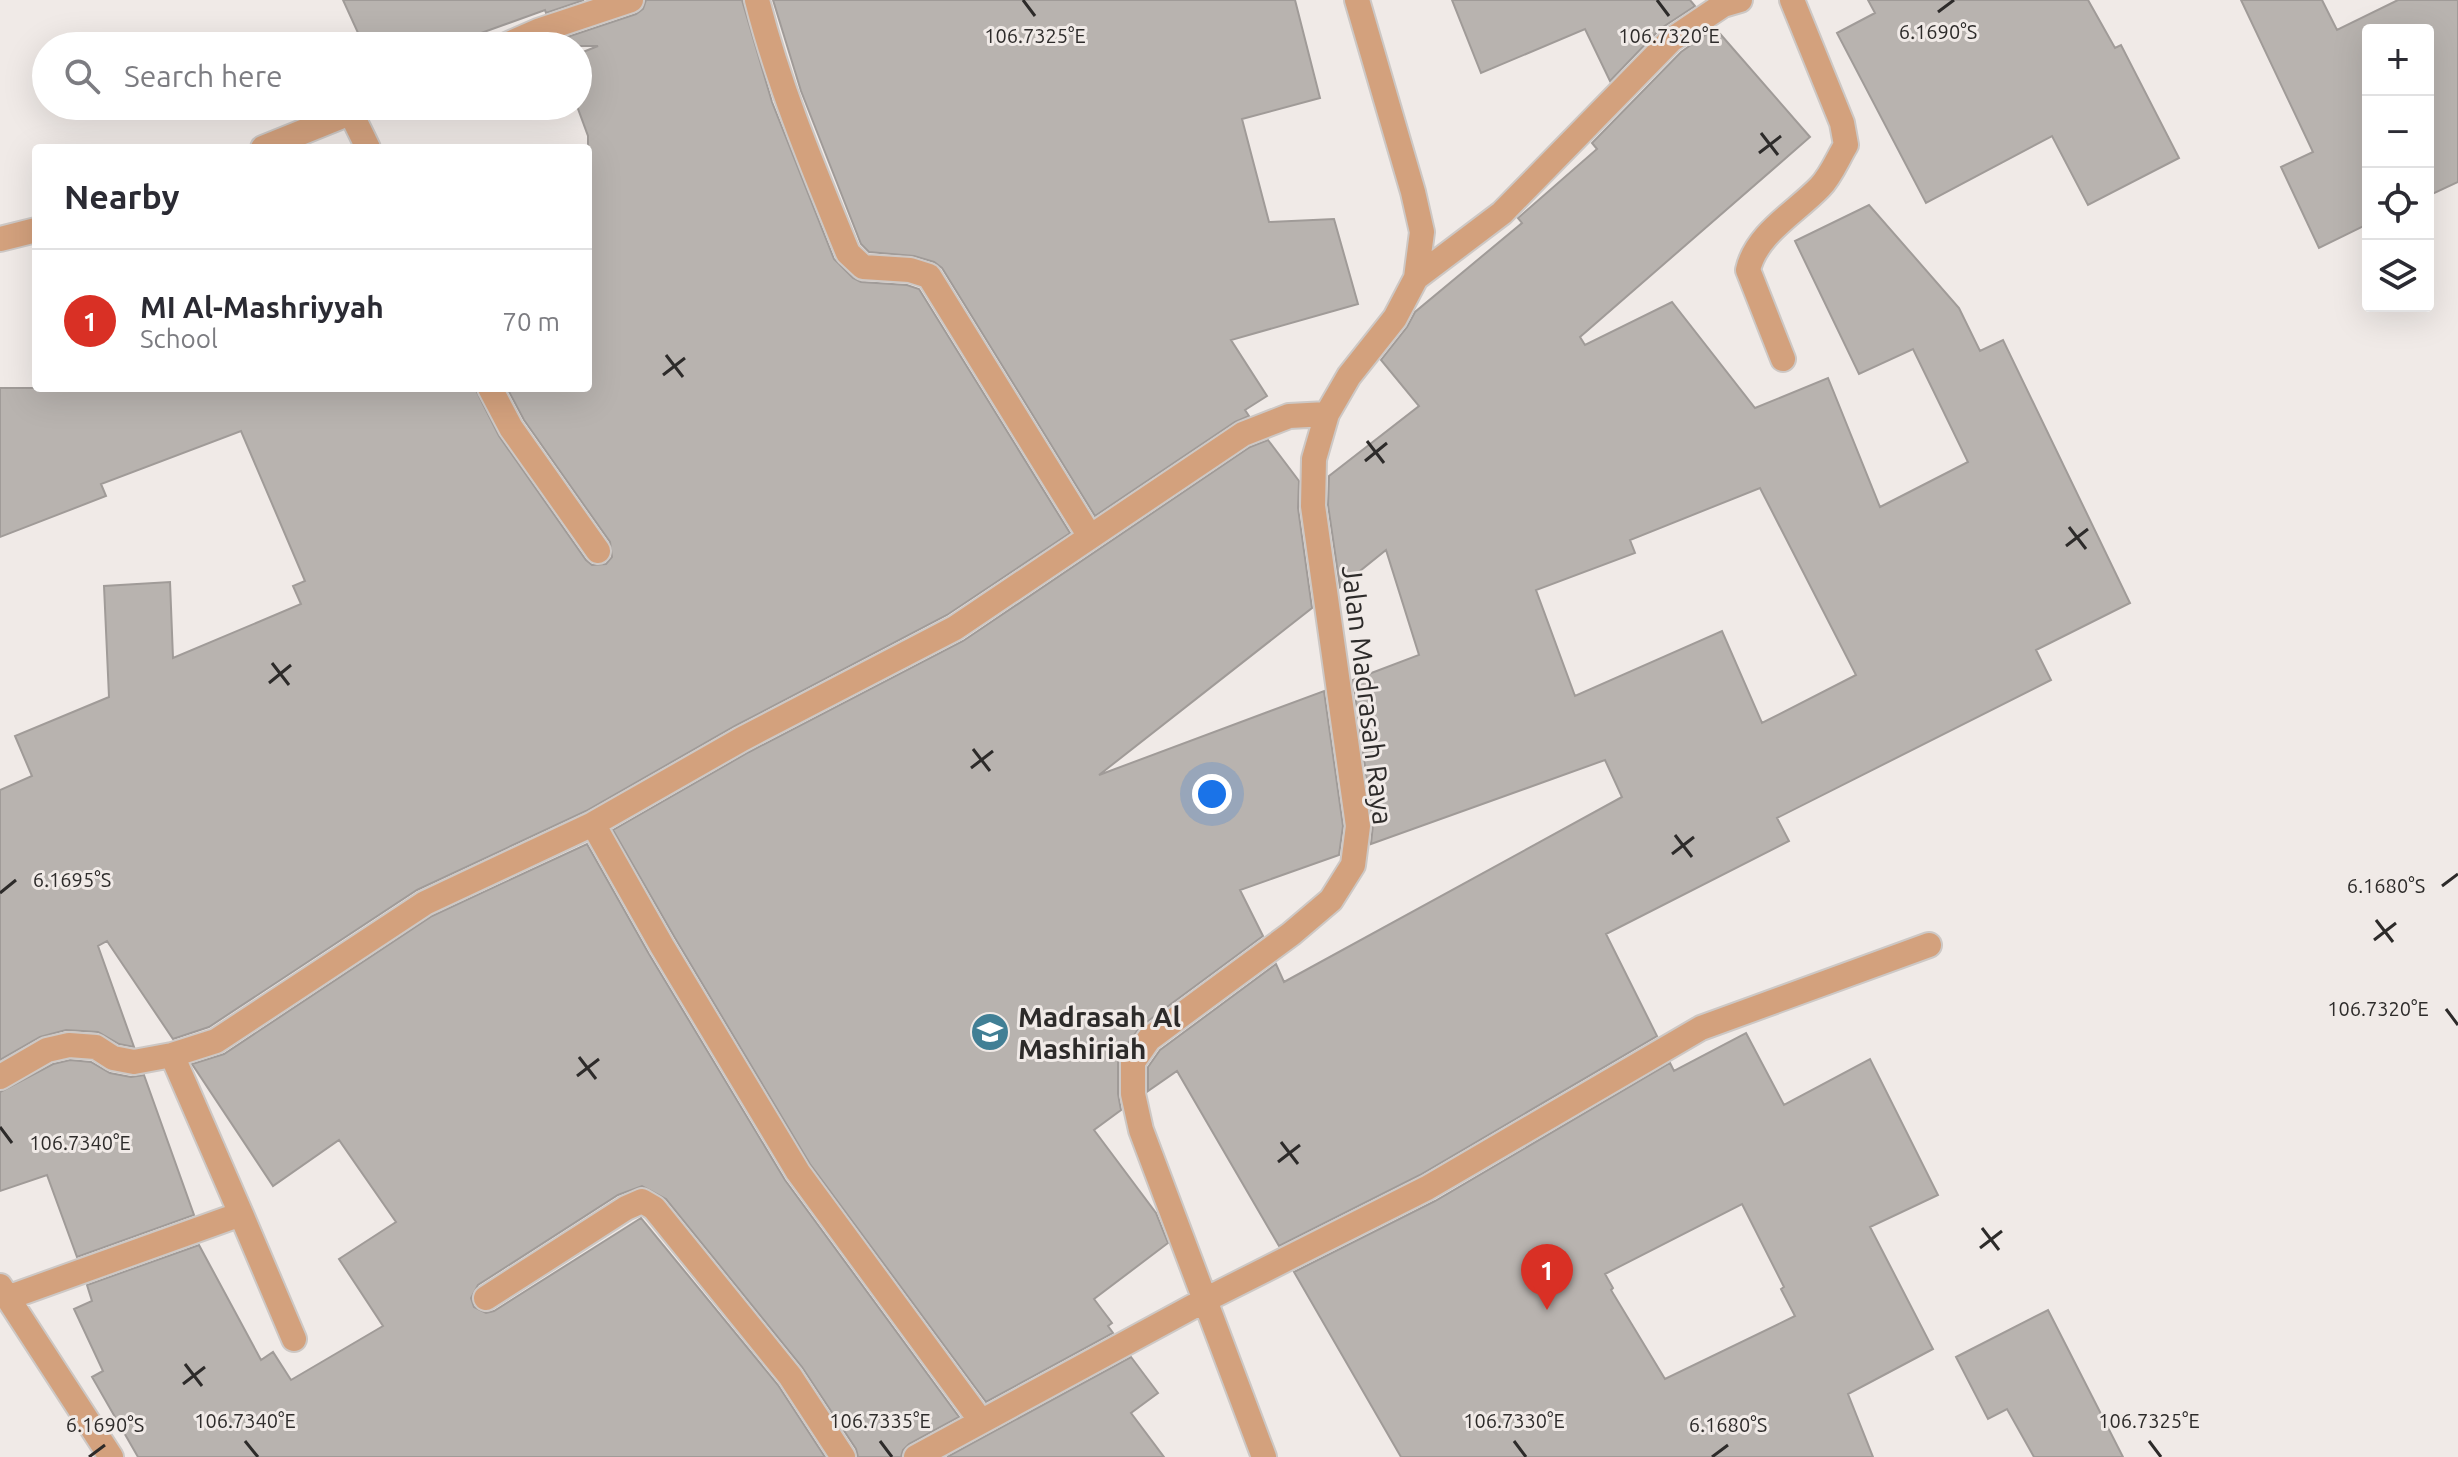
<!DOCTYPE html>
<meta charset="utf-8">
<style>
body{margin:0;font-family:Ubuntu,sans-serif;background:#f2f2f3;color:#2b2b33}
.controls{position:absolute;right:24px;top:24px;display:grid;overflow:hidden;border-radius:8px;box-shadow:0 8px 32px #0002}
.controls button{width:72px;height:72px;display:grid;place-items:center;padding:0;border:0;border-bottom:2px solid #e1e1e2;background:#fff;color:#2b2b33;font:40px sans-serif}
.you{position:absolute;left:1212px;top:794px;width:28px;height:28px;margin:-20px;border:6px solid #fff;border-radius:50%;background:#1a73e8;box-shadow:0 0 0 12px #1a73e833}
.badge{display:grid;place-items:center;width:52px;height:52px;border-radius:50%;background:#d93025;color:#fff;font-size:26px;font-weight:700}
.pin{position:absolute;translate:-50% -66px;filter:drop-shadow(0 2px 4px #0008)}
.pin::after{content:'';position:absolute;top:42px;width:28px;height:24px;background:inherit;clip-path:polygon(0 0,100% 0,50% 100%)}
.list{margin:0;padding:0;list-style:none}
h2{display:flex;justify-content:space-between;align-items:center;height:104px;margin:0;padding:0 32px;font-size:34px}
h2 small{font-size:26px;font-weight:400;color:#7c7c81}
.list li{display:grid;grid-template-columns:52px 1fr auto;gap:24px;align-items:center;box-sizing:border-box;height:144px;padding:0 32px;border-top:2px solid #e1e1e2}
.list b{display:block;font-size:30px;white-space:nowrap}
.list p{margin:0;font-size:26px;white-space:nowrap;color:#7c7c81}
.list em{font-size:26px;font-style:normal;color:#7c7c81}
.icon{flex:none;width:44px;height:44px;fill:none;stroke:currentColor;stroke-width:2;stroke-linecap:round;stroke-linejoin:round}
.map{position:relative;flex:none;width:2458px;height:1457px;overflow:hidden}
.search{position:absolute;background:#fff;box-shadow:0 8px 32px #0002;left:32px;top:32px;width:560px;height:88px;display:flex;align-items:center;gap:20px;box-sizing:border-box;padding:0 28px;border-radius:44px;color:#7c7c81;font-size:30px}
.panel{position:absolute;background:#fff;box-shadow:0 8px 32px #0002;left:32px;top:144px;width:560px;height:248px;border-radius:8px}
.map>svg:first-child{display:block}
</style>
<div class="map">
<svg width="2458" height="1457" viewBox="0 0 2458 1457">
<rect width="100%" height="100%" fill="#f0eae7"/>
<path fill="#b8b3af" stroke="#a09b98" stroke-width="2" fill-rule="evenodd" d="M343,0H584L546,13L545,10L445,46H364Z
M646,0H742L772,102L834,259L853,278L861,282L907,285L919,289L1070,533L947,615L735,726L586,811L417,890L209,1027L173,1039L107,941L98,946L134,1047L119,1044L98,1032L66,1030L40,1037L0,1060V790L32,776L15,736L109,697L104,586L170,582L173,658L301,604L293,586L305,581L241,431L101,484L106,496L0,537V388H475L499,436L586,560L592,565L606,564L612,557L610,542L524,420L507,388H588V136L577,106L578,54L598,46H557L555,41L636,14L643,9Z
M773,0H1295L1320,98L1242,119L1269,222L1334,219L1358,304L1231,340L1267,396L1245,410L1249,416L1235,422L1095,516L942,268L934,262L914,256L869,252L861,244L801,91Z
M1452,0H1690L1695,6L1660,29L1610,81L1585,29L1481,73Z
M1868,0H2088L2115,48L2121,45L2179,158L2088,205L2052,136L1926,203L1837,33L1875,13Z
M2241,0H2322L2337,30L2398,0H2458V182L2428,196V30H2368V224L2319,248L2281,167L2313,152Z
M1715,28L1810,137L1580,337L1585,345L1672,302L1755,408L1828,378L1880,507L1968,462L1913,349L1859,374L1795,241L1869,205L1959,308L1980,351L2003,340L2130,603L2036,650L2051,680L1777,818L1789,841L1606,934L1657,1036L1420,1175L1279,1246L1177,1071L1148,1091V1067L1160,1050L1276,964L1284,982L1622,797L1605,760L1371,844L1373,824L1353,680L1419,655L1386,550L1340,587L1328,505L1329,476L1419,406L1381,360L1407,327L1415,312L1522,223L1518,218L1597,149L1592,143L1681,52ZM1760,488L1856,675L1762,723L1722,631L1575,696L1536,590L1635,553L1630,540Z
M1268,440L1299,481L1298,508L1312,608L1099,775L1324,691L1343,826L1339,855L1240,890L1263,936L1140,1027L1121,1053L1118,1062V1094L1121,1110L1094,1130L1156,1213L1168,1243L1094,1299L1112,1323L1108,1326L1113,1333L986,1402L810,1164L675,938L613,830L749,752L963,641L1250,447Z
M587,844L649,954L785,1180L959,1417L909,1444L903,1450L901,1457H858L856,1449L802,1367L666,1199L642,1186L618,1195L478,1285L471,1298L474,1307L486,1313L494,1311L641,1218L778,1385L825,1457H138L92,1377L103,1371L74,1309L92,1301L87,1285L199,1245L261,1360L273,1352L291,1380L383,1326L339,1259L396,1222L339,1140L273,1186L192,1064L224,1054L432,916Z
M1746,1033L1784,1105L1870,1059L1938,1195L1870,1227L1933,1349L1848,1394L1873,1457H1401L1294,1272L1435,1201L1670,1063L1674,1071ZM1742,1204L1784,1287L1781,1289L1795,1316L1665,1379L1611,1290L1613,1288L1605,1274Z
M70,1060L91,1062L110,1073L131,1077L144,1075L194,1215L77,1257L47,1175L0,1191V1092L53,1064Z
M2048,1310L2123,1457H2034L2007,1409L1988,1419L1956,1357Z
M1131,1357L1158,1393L1131,1413L1164,1457H947Z"/>
<g fill="none" stroke-linecap="round" stroke-linejoin="round">
<g stroke="#cdc8c5" stroke-width="28">
<path id="minor" d="M757,0C779,87 814,170 848,253L863,267L910,270L929,276L1089,535
M504,46L538,31L631,0
M351,113L368,148
M263,148L367,106
M0,239L36,230
M1416,278L1502,213L1671,40L1723,5L1740,0
M1783,359L1748,270C1756,234 1795,213 1820,187C1831,176 1838,158 1846,145L1842,123L1792,0
M490,388L511,428L598,551
M593,824L662,946L798,1172L981,1421
M0,1077L47,1050L69,1045L96,1047L113,1058L134,1062L172,1055L216,1041L425,903L593,824L742,739L955,628L1243,434L1289,416L1327,414
M241,1214L294,1339
M0,1286L111,1457
M7,1298L241,1214L172,1055
M486,1298L626,1208L642,1201L654,1208L790,1376L843,1457
M916,1457L1205,1300L1427,1188L1701,1028L1929,945
M1264,1457L1141,1130L1133,1094V1062L1149,1039L1291,934L1331,900L1353,865L1358,826L1313,506L1314,459L1327,414L1349,376L1395,318L1416,278L1422,232L1413,192L1357,0"/>
</g>
<use href="#minor" stroke="#d3a17d" stroke-width="24"/>
</g>
<path fill="none" stroke="#2d2b2a" stroke-width="3" d="M1023,0L1035,16M1657,0L1669,16M1938,12L1954,0M1761,133L1778,155M1759,153L1781,136M666,355L683,377M663,375L685,358M1367,441L1384,463M1365,461L1387,443M2069,527L2086,549M2066,546L2088,529M272,663L289,685M269,683L291,665M973,749L990,771M971,768L993,751M1675,835L1692,857M1672,854L1694,837M2442,886L2458,874M0,893L16,880M2376,920L2393,942M2374,940L2396,923M2446,1009L2458,1025M579,1057L596,1079M577,1076L599,1059M0,1127L12,1143M1281,1142L1298,1164M1278,1162L1300,1145M1982,1228L1999,1250M1980,1248L2002,1231M185,1364L202,1386M183,1384L205,1367M245,1441L258,1457M880,1441L892,1457M1514,1441L1526,1457M2149,1441L2161,1457M89,1457L105,1445M1712,1457L1728,1445"/>
<defs>
<g id="school-disc" transform="scale(2)"><circle r="9.5" fill="#417f95" stroke="#f0eae7"/><path d="M0-5L7-2L0 1L-7-2ZM-4 1L0 2.5L4 1V4Q0 6-4 4Z" fill="#fff"/></g>
</defs>
<g fill-rule="evenodd">
<use href="#school-disc" x="990" y="1032"/>
</g>
<g text-anchor="middle" dominant-baseline="central" stroke-width="6" stroke-linejoin="round" paint-order="stroke">
<g font-size="28" fill="#2d2b2a" stroke="#f0eae7">
<text transform="translate(1368 695) rotate(83)">Jalan Madrasah Raya</text>
</g>
<g font-size="28" font-weight="bold" fill="#2d2b2a" stroke="#f0eae7" text-anchor="start">
<text x="1018" y="1016">Madrasah Al<tspan x="1018" dy="32">Mashiriah</tspan></text>
</g>
</g>
<g font-size="20" text-anchor="middle" fill="#2d2b2a" stroke="#f0eae7" stroke-width="6" stroke-linejoin="round" paint-order="stroke">
<text x="1938" y="39">6.1690°S</text>
<text x="1035" y="43">106.7325°E</text>
<text x="1669" y="43">106.7320°E</text>
<text x="72" y="887">6.1695°S</text>
<text x="2386" y="893">6.1680°S</text>
<text x="2378" y="1016">106.7320°E</text>
<text x="80" y="1150">106.7340°E</text>
<text x="245" y="1428">106.7340°E</text>
<text x="880" y="1428">106.7335°E</text>
<text x="1514" y="1428">106.7330°E</text>
<text x="2149" y="1428">106.7325°E</text>
<text x="105" y="1432">6.1690°S</text>
<text x="1728" y="1432">6.1680°S</text>
</g>
</svg>
<div class="controls">
<button>+</button>
<button>−</button>
<button><svg class="icon" aria-label="locate" viewBox="0 0 24 24"><circle cx="12" cy="12" r="6"/><path d="M12 2v4M12 18v4M2 12h4M18 12h4"/></svg></button>
<button><svg class="icon" aria-label="layers" viewBox="0 0 24 24"><path d="M12 4l9 5-9 5-9-5zM3 14l9 5 9-5"/></svg></button>
</div>
<div class="you"></div>
<div class="pin badge" style="left:1547px;top:1310px">1</div>
<div class="search"><svg class="icon" aria-label="search" viewBox="0 0 24 24"><circle cx="10" cy="10" r="6"/><path d="M15 15l6 6"/></svg>Search here</div>
<section class="panel">
<h2>Nearby<small></small></h2>
<ul class="list">
<li><span class="badge">1</span><div><b>MI Al-Mashriyyah</b><p>School</p></div><em>70 m</em></li>
</ul>
</section>
</div>
